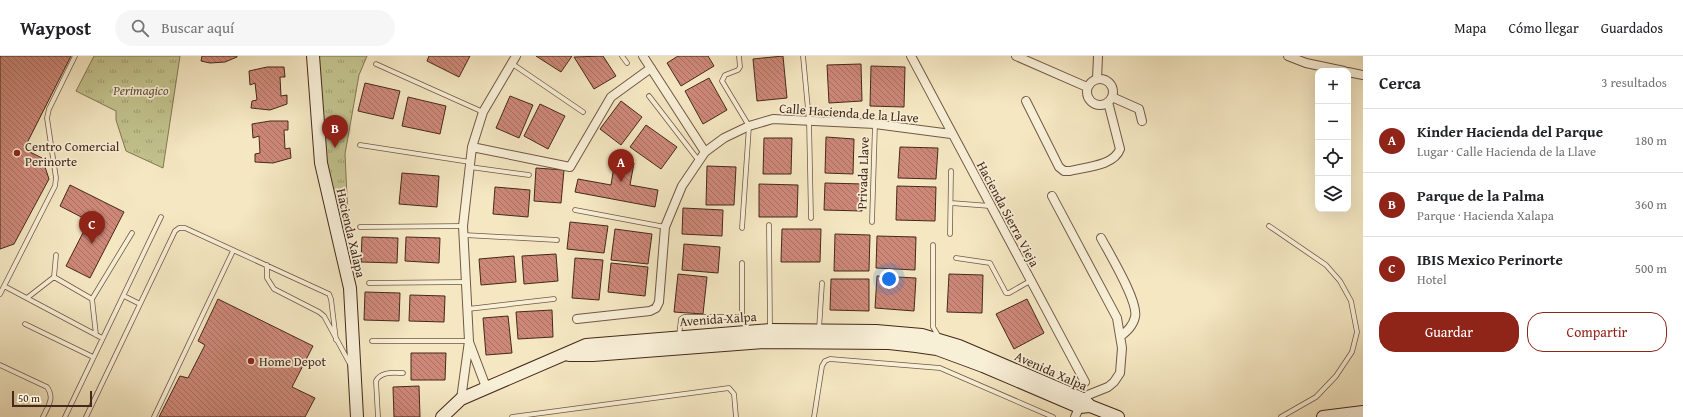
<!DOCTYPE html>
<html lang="es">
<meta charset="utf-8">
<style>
body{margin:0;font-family:"Gentium Book Plus",serif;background:#f6f6f6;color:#202124}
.controls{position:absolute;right:12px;top:12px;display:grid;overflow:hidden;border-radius:8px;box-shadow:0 4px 16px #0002}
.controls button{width:36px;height:36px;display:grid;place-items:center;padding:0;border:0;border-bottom:1px solid #e0e0e0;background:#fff;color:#202124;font:20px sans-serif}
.scale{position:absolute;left:12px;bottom:10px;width:80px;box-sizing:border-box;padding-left:4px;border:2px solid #45291a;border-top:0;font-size:11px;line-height:14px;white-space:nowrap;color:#45291a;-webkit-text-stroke:3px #f8efd7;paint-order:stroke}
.you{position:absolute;left:889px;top:223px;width:14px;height:14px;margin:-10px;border:3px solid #fff;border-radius:50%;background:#1a73e8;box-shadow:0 0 0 6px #1a73e833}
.badge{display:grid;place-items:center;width:26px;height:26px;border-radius:50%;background:#8f2418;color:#fff;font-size:13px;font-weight:700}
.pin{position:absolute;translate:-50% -33px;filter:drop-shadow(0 1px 2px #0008)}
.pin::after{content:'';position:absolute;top:21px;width:14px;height:12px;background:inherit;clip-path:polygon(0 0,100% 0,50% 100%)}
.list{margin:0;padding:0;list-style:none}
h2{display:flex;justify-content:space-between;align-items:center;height:52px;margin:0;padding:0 16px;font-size:17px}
h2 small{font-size:13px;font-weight:400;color:#757577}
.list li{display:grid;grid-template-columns:26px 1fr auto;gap:12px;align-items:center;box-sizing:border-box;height:64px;padding:0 16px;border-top:1px solid #e0e0e0}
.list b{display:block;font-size:15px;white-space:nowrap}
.list p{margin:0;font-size:13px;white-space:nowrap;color:#757577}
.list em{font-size:13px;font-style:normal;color:#757577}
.actions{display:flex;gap:8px;padding:12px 16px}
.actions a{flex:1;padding:9px 0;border:1px solid #8f2418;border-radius:16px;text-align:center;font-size:14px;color:#8f2418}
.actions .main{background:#8f2418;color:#fff}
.icon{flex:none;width:22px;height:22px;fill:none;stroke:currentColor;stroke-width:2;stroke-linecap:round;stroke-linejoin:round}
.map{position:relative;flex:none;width:1363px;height:361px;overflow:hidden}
header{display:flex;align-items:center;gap:24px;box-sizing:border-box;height:56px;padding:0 20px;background:#fff;border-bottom:1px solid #e0e0e0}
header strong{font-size:19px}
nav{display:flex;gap:22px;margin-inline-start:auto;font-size:14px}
.search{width:280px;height:36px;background:#f6f6f6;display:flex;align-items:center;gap:10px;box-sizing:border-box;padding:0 14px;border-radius:22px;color:#757577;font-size:15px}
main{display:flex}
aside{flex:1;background:#fff}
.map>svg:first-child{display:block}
</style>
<header>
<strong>Waypost</strong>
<div class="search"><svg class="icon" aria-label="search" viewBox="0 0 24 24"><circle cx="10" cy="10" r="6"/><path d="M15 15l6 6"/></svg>Buscar aquí</div>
<nav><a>Mapa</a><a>Cómo llegar</a><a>Guardados</a></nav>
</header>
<main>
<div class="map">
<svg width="1363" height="361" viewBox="0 0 1363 361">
<defs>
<pattern id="park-tufts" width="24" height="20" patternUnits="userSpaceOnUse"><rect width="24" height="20" fill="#c2c38e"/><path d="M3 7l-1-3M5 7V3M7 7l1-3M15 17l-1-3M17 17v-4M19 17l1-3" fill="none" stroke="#9f9e73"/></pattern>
<pattern id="building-back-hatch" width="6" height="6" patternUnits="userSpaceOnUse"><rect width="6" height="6" fill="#cd8878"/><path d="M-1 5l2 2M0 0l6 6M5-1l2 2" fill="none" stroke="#a86f62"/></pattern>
</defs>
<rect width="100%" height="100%" fill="#f4e7c2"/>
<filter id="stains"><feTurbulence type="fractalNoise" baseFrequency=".005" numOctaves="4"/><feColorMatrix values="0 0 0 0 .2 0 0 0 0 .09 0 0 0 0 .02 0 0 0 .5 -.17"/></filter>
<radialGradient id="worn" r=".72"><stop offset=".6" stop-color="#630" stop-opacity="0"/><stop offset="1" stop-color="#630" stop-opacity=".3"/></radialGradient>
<path fill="url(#park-tufts)" stroke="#847654" d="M94,0H180L163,112L126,95L116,64V55L76,35Z
M318,0H367L359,19L345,98L348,161L341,175L325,98Z"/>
<path fill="url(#building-back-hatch)" stroke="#45291a" d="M0,0H71L24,93L42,102L49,123L14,188L0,193Z
M202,0H237V1L225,6L210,7L201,5Z
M429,0H470L459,21L427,5Z
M536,0H572L561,16Z
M603,0L616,20L594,33L574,1Z
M678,0H708L714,10L681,30L667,7Z
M783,0L787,42L757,45L753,3Z
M861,8L862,45L829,47L827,9Z
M871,10L905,11L904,51L870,50Z
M267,11H284L285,21H280L281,40L287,39V48L270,54L251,52L252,45L257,44L255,27L250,29L249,15Z
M709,22L727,54L703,68L685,35Z
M365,27L400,35L393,63L358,55Z
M510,40L533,49L519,82L496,72Z
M408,41L446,50L440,78L402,70Z
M621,45L642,61L621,89L600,73Z
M540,48L565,60L548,93L524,80Z
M270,65H288V74H284L285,93L290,92L291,102L273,107L255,106V98L260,97L259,80L253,82L252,68Z
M646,69L677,91L661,113L630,91Z
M826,81L854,83L853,118L825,117Z
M764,82H792L791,118H763Z
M900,91L938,92L936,123L898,122Z
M615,104L634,107L630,129L658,134L655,151L575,136L578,123L611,129Z
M707,110L736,111L734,149H706Z
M536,112L564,114L561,147L534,145Z
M402,117L439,120L437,151L399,148Z
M825,127L863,128L862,155L824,154Z
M759,128L798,129L797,161H759Z
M70,129L124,156L90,222L66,210L89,165L60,150Z
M897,130L936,131L935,165L896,164Z
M495,131L530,134L528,161L493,158Z
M683,152L723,154L722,180L682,178Z
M570,166L608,170L604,197L567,193Z
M615,173L652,178L648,208L611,204Z
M782,173H821L820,206H781Z
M835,178L870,179L869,215H834Z
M877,180L916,181L915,214L876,212Z
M362,181L398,182L397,207L361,206Z
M406,181L440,182L439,207L405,205Z
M684,188L720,191L718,217L682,214Z
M556,198L558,225L524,228L522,200Z
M514,200L516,226L481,229L479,203Z
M575,202L603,204L599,244L572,242Z
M611,207L648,211L645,240L608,236Z
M678,218L707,221L703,258L674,256Z
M949,218L983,219L982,257L947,256Z
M877,220L916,222L914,255L875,252Z
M831,223H869V255L830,254Z
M365,236L400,237L399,265L364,264Z
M410,239L445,240L444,266L409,265Z
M218,243L313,290L292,331L315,342L305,361H159L180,320L188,322L205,289L198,285Z
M1027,243L1044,277L1014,293L996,258Z
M552,254L553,281L518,283L516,256Z
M508,260L512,297L486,299L483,262Z
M411,297H446L445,324H411Z
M419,330L420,361H394L393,331Z"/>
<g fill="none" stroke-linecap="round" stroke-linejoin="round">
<g stroke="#715844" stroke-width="5.5">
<path id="lane" d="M622,0L627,7
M739,0L740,11L738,14L725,19L722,25L749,70L742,172
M803,0L809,64L811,162
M511,7L583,56
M376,8L483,56
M649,40L699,105
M360,89L470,106
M470,111L529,119
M951,147L990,150
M575,154L665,171
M872,166L875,68
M769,169L770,273
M1269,170L1326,209L1340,225L1351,245L1357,276L1352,296L1336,320L1316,341L1281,361
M360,171L463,170
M950,178L951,115
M464,179L557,184
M933,189V271L939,281
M956,202L990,207L1006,237H1009L1030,225
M267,209V222L274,233L319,256L324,260L350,308
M54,221L92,243
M369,227L466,226
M4,230L102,282
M0,238L55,130L56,122L47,62L49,53L75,0
M124,240L140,248
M27,242L54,221L56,199
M468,253L554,243
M25,268L93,301
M819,273L822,227
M96,279L92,243L132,177
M679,280L681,263L684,261H742V207
M372,285H469
M0,309L47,331C55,342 48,350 43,361
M65,361L161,161
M86,361L175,175L179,172H185L329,238L331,243L336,284
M154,361L233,195
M378,361L376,325C381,315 394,317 403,317
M512,361L729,332L734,338L736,361
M814,361L822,310L825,305L830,303L940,312L1053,361"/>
</g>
<g stroke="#715844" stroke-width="10">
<path id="street" d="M643,0L705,96
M911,0L1085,326
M1016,0L1087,31
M1288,0L1306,7L1344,15
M1348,16L1363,19
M1087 36a13 13 0 1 1 26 0a13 13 0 1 1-26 0Z
M1097,23L1098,0
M1112,41L1139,53L1142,65
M1026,45L1059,111L1064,115H1070C1085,111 1114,110 1120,93L1108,46
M472,91L570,111L611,41L651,12
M1052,140L1117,262L1122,292L1120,317L1114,326L1108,331L1088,339L1083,343L1075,361
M1101,182C1109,197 1139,246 1135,261C1133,270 1127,275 1121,280
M577,263L650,255L656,252L659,246L665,171L682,130L705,96L724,82L749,70L773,63L875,68L951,78
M469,286L486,331
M461,343L469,285L463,170L472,91L483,56L516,0"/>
</g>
<g stroke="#45291a" stroke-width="14">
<path id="secondary" d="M313,0L321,107L350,232L357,361
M569,299H593L765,286L889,287L916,290L937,293L983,310L1079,351L1090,350
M442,361L461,343L586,289L770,274L876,275L922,279L959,290L1083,343L1090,350L1118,361
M1323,361L1363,356"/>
</g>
<use href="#lane" stroke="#f8efd7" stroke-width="4"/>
<use href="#street" stroke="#f8efd7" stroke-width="8"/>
<use href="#secondary" stroke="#f8efd7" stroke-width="12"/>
</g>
<g fill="#8f2418" stroke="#f8efd7" stroke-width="1.5">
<circle cx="17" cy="97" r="4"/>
<circle cx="251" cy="305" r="4"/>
</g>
<g text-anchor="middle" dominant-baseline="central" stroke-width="3.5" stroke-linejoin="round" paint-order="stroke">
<g font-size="13" font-style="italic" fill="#645037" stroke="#f8efd7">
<text x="141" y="34">Perimagico</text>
</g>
<g font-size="13" fill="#45291a" stroke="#f8efd7">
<text transform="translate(849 57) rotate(4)">Calle Hacienda de la Llave</text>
<text transform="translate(863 117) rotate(-88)">Privada Llave</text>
<text transform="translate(1008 158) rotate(62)">Hacienda Sierra Vieja</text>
<text transform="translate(351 177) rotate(77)">Hacienda Xalapa</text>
<text transform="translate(718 263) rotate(-4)">Avenida Xalpa</text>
<text transform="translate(1051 315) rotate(24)">Avenida Xalpa</text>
</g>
<g font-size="13" fill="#45291a" stroke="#f8efd7" text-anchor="start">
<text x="25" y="90">Centro Comercial<tspan x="25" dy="15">Perinorte</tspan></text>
<text x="259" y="305">Home Depot</text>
</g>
</g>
<rect width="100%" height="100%" filter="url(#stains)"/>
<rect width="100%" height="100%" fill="url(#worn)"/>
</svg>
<div class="controls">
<button>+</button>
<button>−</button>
<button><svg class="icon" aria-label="locate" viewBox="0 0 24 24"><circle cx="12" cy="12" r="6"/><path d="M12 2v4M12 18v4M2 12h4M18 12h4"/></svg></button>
<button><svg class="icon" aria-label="layers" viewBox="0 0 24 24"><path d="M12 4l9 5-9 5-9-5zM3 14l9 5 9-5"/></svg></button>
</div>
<div class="scale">50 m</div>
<div class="you"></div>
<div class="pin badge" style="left:621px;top:126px">A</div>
<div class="pin badge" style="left:335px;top:92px">B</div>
<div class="pin badge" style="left:92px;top:188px">C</div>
</div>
<aside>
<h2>Cerca<small>3 resultados</small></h2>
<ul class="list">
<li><span class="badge">A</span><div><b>Kinder Hacienda del Parque</b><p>Lugar · Calle Hacienda de la Llave</p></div><em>180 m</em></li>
<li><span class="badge">B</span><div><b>Parque de la Palma</b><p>Parque · Hacienda Xalapa</p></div><em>360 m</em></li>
<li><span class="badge">C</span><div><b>IBIS Mexico Perinorte</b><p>Hotel</p></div><em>500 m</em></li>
</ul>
<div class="actions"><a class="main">Guardar</a><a>Compartir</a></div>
</aside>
</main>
